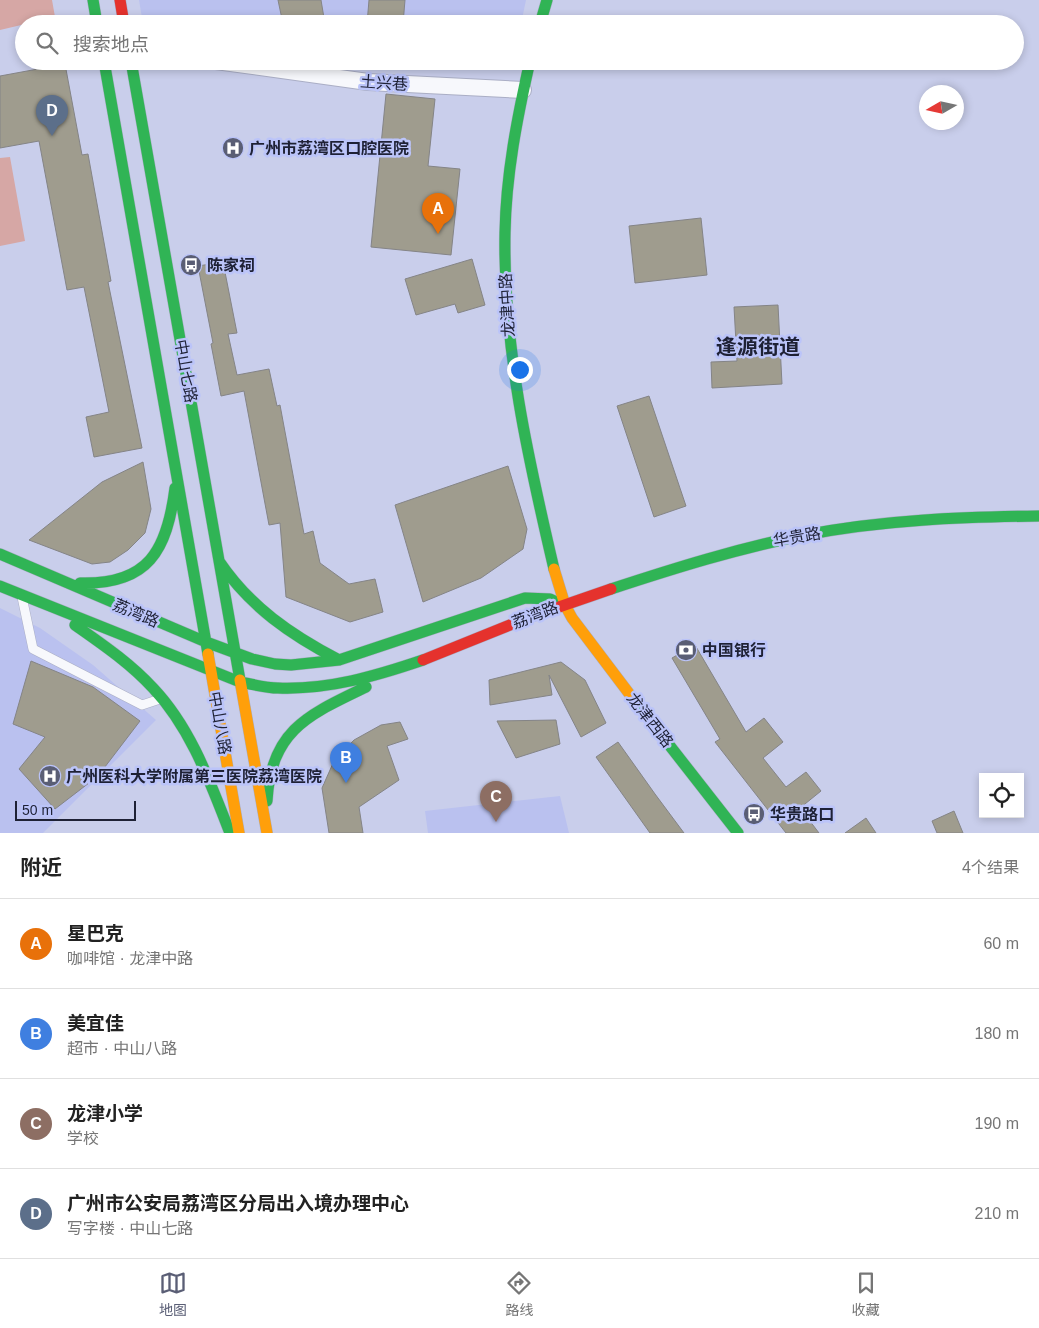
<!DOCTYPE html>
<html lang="zh">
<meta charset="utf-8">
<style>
body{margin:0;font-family:Arial,"Noto Sans SC",sans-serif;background:#f2f2f2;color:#222}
.controls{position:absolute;right:15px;bottom:15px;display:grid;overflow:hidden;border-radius:0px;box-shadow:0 2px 8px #0003}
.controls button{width:45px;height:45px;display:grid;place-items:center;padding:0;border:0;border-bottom:1px solid #e0e0e0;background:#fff;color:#222;font:25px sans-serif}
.compass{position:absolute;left:919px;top:85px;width:45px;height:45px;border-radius:50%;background:#fff;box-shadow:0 2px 8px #0003;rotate:261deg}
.scale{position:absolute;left:15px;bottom:12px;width:121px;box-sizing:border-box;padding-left:5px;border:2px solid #1e2135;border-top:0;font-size:14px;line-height:18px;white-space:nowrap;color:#1e2135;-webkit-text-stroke:4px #bbc4f9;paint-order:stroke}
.you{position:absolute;left:519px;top:369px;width:18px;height:18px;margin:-12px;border:4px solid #fff;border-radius:50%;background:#1a73e8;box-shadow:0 0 0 8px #1a73e833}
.badge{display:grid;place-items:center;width:32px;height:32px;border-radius:50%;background:#5a5e75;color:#fff;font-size:16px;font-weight:700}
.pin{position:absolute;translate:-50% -41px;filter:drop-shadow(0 1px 2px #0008)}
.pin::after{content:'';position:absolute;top:26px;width:18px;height:15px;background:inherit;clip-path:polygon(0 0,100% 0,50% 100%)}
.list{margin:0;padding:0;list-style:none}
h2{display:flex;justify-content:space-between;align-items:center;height:65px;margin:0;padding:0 20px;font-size:21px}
h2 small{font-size:16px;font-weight:400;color:#767676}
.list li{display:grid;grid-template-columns:32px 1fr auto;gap:15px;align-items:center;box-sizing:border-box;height:90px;padding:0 20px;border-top:1px solid #e0e0e0}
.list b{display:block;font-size:19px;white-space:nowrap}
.list p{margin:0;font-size:16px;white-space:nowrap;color:#767676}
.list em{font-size:16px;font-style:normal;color:#767676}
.icon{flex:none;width:28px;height:28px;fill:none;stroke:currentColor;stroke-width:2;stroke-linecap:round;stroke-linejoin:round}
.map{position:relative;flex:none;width:1039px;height:833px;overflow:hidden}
.search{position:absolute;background:#fff;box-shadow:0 2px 8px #0003;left:15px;right:15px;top:15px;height:55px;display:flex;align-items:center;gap:12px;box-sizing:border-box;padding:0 18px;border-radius:28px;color:#767676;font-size:19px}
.sheet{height:425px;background:#fff}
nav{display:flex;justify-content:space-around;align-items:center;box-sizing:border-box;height:70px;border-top:1px solid #e0e0e0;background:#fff;font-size:14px;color:#767676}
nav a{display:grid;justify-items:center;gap:2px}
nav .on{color:#5a5e75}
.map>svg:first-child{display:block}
</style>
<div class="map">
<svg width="1039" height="833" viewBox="0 0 1039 833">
<rect width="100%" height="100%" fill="#c9ceeb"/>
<path fill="#bac1ef" d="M139,0H526L521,24H143Z
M416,61H513L511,70Z
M0,608L40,628L93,665L156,720L43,833H0Z
M560,796L569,833H428L425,811Z"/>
<path fill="#d6a7a5" d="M0,0H52L55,17L0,30Z
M10,157L25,241L0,246V158Z"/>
<path fill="#9f9c8e" stroke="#848486" d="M278,0H321L325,24H283Z
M369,0H405L403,24H367Z
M65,64L82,155L88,154L111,281L108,282L142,448L94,457L86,417L109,412L84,287L67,290L39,141L0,148V76Z
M386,94L435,99L428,166L460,169L451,255L371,247Z
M701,218L707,275L635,283L629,226Z
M472,259L485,305L458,313L455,304L416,315L405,279Z
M223,262L237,333L228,334L237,375L269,369L277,406L280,405L304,534L313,531L320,563L349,584L375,579L383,612L350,622L286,597L280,523L269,525L244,391L221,396L211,344L213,343L198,266Z
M778,305L782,384L712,388L711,362L737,361L734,307Z
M649,396L686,506L654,517L617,406Z
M143,462L151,509L145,533L128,550L110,562L92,564L29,540L102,482Z
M508,466L527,529L523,549L481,578L423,602L395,505Z
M695,645L746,732L764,718L783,742L763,758L786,787L806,772L821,791L800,808L819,833H786L715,742L720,739L672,658Z
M31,661L93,687L140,721L98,776L55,809L19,769L45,737L13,724Z
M561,662L585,680L606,723L581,737L549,675L552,695L490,705L489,680Z
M556,720L560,744L516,758L497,721Z
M400,722L408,739L387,746L399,780L359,807L363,833H329L322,788L334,761L354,740L381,725Z
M618,742L655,794L684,833H650L596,757Z
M954,811L963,833H937L932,821Z
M866,818L876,833H845Z"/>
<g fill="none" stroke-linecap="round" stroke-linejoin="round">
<g stroke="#aaaec5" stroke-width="10">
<path id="lane" d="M22,597L33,649L142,705L160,699"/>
</g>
<g stroke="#aaaec5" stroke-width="18">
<path id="street" d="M216,61L368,82L523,90"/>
</g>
<g stroke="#aaaec5" stroke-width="12">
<path id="fast" d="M93,0L97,24
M540,24L547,0
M104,61L208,654
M131,61L240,680
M530,61C517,118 506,175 505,233C503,348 528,458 554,569
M0,554L206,642L252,659L275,664L291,665L339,660L525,598L550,599L565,606
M219,561C250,607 291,635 339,660
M80,583C148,585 167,551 175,488
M0,586L240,682C252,684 265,688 278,688C328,690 376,676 423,660
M611,589C675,568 739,548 805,535C882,520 961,517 1039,516
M75,625C102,644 130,663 153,688C191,728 210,782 230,833
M634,700L738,833
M267,801C271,730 308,715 366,687"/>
</g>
<g stroke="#aaaec5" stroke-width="12">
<path id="slow" d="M554,569L565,605L572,618L634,700
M208,654L239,833
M240,680L267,833"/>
</g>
<g stroke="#aaaec5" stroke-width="12">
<path id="jam" d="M120,0L124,24
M423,660L530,617L611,589"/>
</g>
<use href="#lane" stroke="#f7f8fc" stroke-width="9"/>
<use href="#street" stroke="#f7f8fc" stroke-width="16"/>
<use href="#fast" stroke="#30b455" stroke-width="11"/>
<use href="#slow" stroke="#ff9f0a" stroke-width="11"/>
<use href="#jam" stroke="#e5322d" stroke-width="11"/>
</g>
<defs>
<g id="hospital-disc" transform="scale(1.125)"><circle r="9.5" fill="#5a5e75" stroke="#bbc4f9"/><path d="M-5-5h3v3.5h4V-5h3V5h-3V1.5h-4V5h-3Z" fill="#fff"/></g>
<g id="bus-disc" transform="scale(1.125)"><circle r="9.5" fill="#5a5e75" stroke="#bbc4f9"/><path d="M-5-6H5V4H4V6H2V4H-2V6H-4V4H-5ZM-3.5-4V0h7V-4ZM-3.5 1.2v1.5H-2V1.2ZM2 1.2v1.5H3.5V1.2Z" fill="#fff"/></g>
<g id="bank-disc" transform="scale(1.125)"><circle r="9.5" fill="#5a5e75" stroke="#bbc4f9"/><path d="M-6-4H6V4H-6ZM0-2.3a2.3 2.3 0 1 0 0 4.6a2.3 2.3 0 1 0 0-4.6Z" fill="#fff"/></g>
</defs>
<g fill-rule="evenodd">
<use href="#hospital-disc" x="233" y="148"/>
<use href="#bus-disc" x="191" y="265"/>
<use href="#bank-disc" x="686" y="650"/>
<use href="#hospital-disc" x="50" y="776"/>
<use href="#bus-disc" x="754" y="814"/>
</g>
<g text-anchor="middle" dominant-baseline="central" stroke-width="5" stroke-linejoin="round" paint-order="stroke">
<g font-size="16" fill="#1e2135" stroke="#bbc4f9">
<text transform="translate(384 83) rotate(4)">土兴巷</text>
<text transform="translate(507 305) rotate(-93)">龙津中路</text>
<text transform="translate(186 371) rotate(80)">中山七路</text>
<text transform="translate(797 537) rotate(-10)">华贵路</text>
<text transform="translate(136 613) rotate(23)">荔湾路</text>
<text transform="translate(535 615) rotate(-21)">荔湾路</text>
<text transform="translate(650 720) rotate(52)">龙津西路</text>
<text transform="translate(220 723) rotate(80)">中山八路</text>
</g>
<g font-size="16" font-weight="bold" fill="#1e2135" stroke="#bbc4f9" text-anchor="start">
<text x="249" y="148">广州市荔湾区口腔医院</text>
<text x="207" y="265">陈家祠</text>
<text x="702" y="650">中国银行</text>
<text x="66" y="776">广州医科大学附属第三医院荔湾医院</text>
<text x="770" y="814">华贵路口</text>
</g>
<g font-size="21" font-weight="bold" fill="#1e2135" stroke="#bbc4f9">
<text x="758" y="346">逢源街道</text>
</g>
</g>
</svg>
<div class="controls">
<button><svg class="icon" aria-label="locate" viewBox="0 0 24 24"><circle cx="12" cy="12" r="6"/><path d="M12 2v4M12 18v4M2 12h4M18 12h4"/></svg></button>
</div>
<svg class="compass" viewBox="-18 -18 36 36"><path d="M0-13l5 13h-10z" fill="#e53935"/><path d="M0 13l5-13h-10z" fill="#767676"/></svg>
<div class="scale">50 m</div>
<div class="you"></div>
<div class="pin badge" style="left:438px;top:234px;background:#e8710a">A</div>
<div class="pin badge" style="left:346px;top:783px;background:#3f7fe0">B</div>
<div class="pin badge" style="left:496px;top:822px;background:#8d6e63">C</div>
<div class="pin badge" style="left:52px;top:136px;background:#5c6f8a">D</div>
<div class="search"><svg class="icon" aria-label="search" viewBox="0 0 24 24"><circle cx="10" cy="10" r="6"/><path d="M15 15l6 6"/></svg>搜索地点</div>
</div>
<section class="sheet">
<h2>附近<small>4个结果</small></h2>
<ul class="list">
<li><span class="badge" style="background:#e8710a">A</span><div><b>星巴克</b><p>咖啡馆 · 龙津中路</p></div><em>60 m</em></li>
<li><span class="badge" style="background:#3f7fe0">B</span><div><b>美宜佳</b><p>超市 · 中山八路</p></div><em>180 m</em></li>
<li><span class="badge" style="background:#8d6e63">C</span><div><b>龙津小学</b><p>学校</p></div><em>190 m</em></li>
<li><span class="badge" style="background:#5c6f8a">D</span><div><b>广州市公安局荔湾区分局出入境办理中心</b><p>写字楼 · 中山七路</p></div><em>210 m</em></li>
</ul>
</section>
<nav>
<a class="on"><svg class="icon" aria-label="map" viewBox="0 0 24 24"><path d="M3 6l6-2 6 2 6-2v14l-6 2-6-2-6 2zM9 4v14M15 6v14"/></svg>地图</a>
<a><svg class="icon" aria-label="directions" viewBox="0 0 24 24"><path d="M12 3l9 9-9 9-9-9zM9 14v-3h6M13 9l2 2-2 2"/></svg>路线</a>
<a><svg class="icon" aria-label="saved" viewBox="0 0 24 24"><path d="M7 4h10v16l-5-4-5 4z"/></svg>收藏</a>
</nav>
